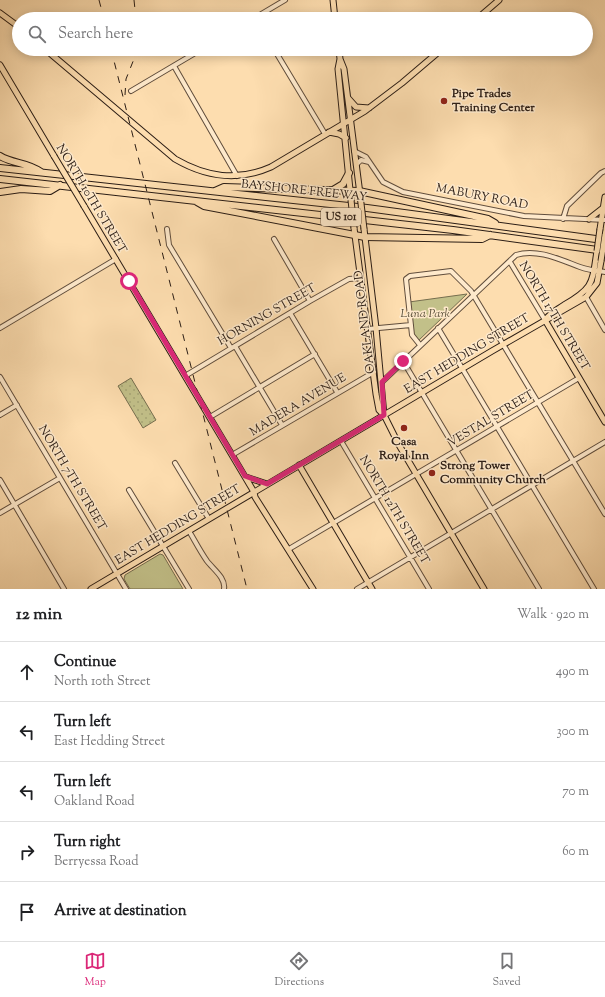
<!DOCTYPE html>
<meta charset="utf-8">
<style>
body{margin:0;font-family:"Sorts Mill Goudy",serif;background:#f2f2f2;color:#202124}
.stop{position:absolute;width:12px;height:12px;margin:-9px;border:3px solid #db2777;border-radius:50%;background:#fff}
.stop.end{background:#db2777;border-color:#fff;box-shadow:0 1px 4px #0008}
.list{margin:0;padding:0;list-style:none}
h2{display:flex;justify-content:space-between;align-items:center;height:52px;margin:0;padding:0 16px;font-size:17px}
h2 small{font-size:13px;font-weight:400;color:#757577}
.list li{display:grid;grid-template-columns:26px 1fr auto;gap:12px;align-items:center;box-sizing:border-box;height:60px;padding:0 16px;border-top:1px solid #e0e0e0}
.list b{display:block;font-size:15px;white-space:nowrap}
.list p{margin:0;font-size:13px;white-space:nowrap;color:#757577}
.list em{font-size:13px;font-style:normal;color:#757577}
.icon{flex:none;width:22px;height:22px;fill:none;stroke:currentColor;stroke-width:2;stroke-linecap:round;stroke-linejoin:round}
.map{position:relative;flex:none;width:605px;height:589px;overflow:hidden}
.search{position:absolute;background:#fff;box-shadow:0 2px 10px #0003;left:12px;right:12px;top:12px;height:44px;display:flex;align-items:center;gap:10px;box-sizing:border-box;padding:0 14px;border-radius:22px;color:#757577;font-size:15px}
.sheet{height:352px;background:#fff}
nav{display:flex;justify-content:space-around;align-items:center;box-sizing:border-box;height:56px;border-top:1px solid #e0e0e0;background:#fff;font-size:11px;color:#757577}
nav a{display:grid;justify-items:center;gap:2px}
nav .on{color:#db2777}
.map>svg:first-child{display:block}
</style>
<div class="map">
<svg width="605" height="589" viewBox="0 0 605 589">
<defs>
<pattern id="garden-dots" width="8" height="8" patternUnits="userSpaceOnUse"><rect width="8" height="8" fill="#c2c089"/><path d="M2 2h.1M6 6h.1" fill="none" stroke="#a7a575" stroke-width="1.8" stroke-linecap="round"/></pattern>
</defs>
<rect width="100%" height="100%" fill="#fdddaf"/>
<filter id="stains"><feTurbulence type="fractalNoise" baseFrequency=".005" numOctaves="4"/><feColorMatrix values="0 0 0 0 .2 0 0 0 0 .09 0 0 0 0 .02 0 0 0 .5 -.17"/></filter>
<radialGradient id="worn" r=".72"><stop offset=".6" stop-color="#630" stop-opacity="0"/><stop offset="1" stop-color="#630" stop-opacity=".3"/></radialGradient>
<path fill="#c2c089" stroke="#766e4f" d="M467,294L418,341L413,335L409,302Z
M160,554L163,555L183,589H130L124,579L125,575Z"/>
<path fill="url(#garden-dots)" stroke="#766e4f" d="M131,378L156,420L143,428L118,386Z"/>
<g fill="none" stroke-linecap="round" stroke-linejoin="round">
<g stroke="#604d3c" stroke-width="6">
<path id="minor" d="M253,19L285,0
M274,49L325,134
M174,66L237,176
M131,91L202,49
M354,151L366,157L383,182L403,192L524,216L605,220
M356,165L361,160L369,162
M563,219L567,206L601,173L605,171
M167,229L169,245L231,348
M274,239L310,301
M510,262L545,320
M586,297L605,330
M290,313L337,392
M0,328L116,259
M438,328L594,589
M368,329L411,325
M420,345L412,335L406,279L410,276L451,271L471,291L605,514
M235,346L282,425
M403,361L539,589
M185,376L310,301L349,279L361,278
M0,377L126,589
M382,382L516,255C537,248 561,260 580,267C588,270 597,271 605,272
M0,415L17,405
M210,417L315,354
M341,441L429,589
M232,455L374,372
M175,463L209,519
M0,480L64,589
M129,490L189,589
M0,513L60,478
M189,531C195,541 200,551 207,561C213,569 226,578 224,589
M289,549L579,378
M357,589L605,442"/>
</g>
<g stroke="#2b1d15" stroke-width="7">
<path id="major" d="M333,0L335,19
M0,13L19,27
M477,19L499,0
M45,49L175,159C206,177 237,182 271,167L365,111L402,83L442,49
M339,49L340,59L344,69L360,194
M340,59L338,69L351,200
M0,65L54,156
M348,98L356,107L369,108
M329,132L339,134L346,138
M84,206L254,492L255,497L313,589
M589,219L603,208
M354,228L376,394L379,410L384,415
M364,229L376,328L384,415L399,445L484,589
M600,229L605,197
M545,320L605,422
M545,320C550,313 557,310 564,305C594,288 592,283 597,251
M299,465L372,589
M246,477L267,484
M91,589L492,351L586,297L597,283L601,261"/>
</g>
<g stroke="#2b1d15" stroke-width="8">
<path id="highway" d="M0,156C13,164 28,162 41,172
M0,168L367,208L603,240
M0,179L453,230L605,251
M333,190L343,184L349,173
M215,191L224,187L359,191L488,219L495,223
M0,192L21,189L50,191L60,185
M197,202L204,206L365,237L482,239L490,235"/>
</g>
<use href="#minor" stroke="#fee9cb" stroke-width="4"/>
<use href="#major" stroke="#fdddaf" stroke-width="5"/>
<use href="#highway" stroke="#fdddaf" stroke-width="6"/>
<path stroke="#2b1d15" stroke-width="1" stroke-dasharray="7 7" stroke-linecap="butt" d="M99,0L104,19
M134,0L136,19
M111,49L247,589
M125,95L126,79L138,49"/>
<g stroke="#2b1d15" stroke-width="7" stroke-linecap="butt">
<path id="major-bridge" d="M54,156L84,206
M360,195L364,229
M351,200L354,228
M597,251L600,229
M601,261L605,235"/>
</g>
<use href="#major-bridge" stroke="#fdddaf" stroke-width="5"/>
</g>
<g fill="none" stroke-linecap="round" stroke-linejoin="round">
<path stroke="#db2777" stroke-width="5" d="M129,281L245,476L267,484L384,415L382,382L403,361"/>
</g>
<g fill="#8f2418" stroke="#fee9cb" stroke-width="1.5">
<circle cx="444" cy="101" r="4"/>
<circle cx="404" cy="428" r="4"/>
<circle cx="432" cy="473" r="4"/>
</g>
<g text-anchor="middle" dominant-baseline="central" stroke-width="3" stroke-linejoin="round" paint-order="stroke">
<rect fill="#fee9cb" stroke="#6a5a4c" stroke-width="1" x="321" y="208" width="40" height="18" rx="3"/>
<g font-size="11" font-weight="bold" fill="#2b1d15">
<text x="341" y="217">US 101</text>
</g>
<g font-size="12" font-weight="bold" fill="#2b1d15" stroke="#fee9cb" text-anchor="start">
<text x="452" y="94">Pipe Trades<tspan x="452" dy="14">Training Center</tspan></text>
<text x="404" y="442" text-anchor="middle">Casa<tspan x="404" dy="14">Royal Inn</tspan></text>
<text x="440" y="466">Strong Tower<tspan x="440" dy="14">Community Church</tspan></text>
</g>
<g font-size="12" fill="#2b1d15" stroke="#fee9cb">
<text transform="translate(304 191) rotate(6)">BAYSHORE FREEWAY</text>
<text transform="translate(482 197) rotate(11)">MABURY ROAD</text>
<text transform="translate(91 199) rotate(59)">NORTH 10TH STREET</text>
<text transform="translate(267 315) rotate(-30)">HORNING STREET</text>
<text transform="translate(554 316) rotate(59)">NORTH 17TH STREET</text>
<text transform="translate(365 322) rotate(-97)">OAKLAND ROAD</text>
<text transform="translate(467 354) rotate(-31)">EAST HEDDING STREET</text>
<text transform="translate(298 405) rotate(-31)">MADERA AVENUE</text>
<text transform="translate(491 419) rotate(-31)">VESTAL STREET</text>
<text transform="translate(72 478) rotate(59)">NORTH 7TH STREET</text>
<text transform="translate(394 510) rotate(59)">NORTH 12TH STREET</text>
<text transform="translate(178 525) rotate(-31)">EAST HEDDING STREET</text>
</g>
<g font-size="12" font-style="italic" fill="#584e38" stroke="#fee9cb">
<text x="425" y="314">Luna Park</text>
</g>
</g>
<rect width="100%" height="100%" filter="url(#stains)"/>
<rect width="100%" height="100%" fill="url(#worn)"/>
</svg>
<div class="stop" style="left:129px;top:281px"></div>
<div class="stop end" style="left:403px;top:361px"></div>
<div class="search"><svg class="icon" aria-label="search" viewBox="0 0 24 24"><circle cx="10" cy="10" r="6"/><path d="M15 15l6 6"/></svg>Search here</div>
</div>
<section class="sheet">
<h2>12 min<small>Walk · 920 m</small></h2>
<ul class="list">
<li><svg class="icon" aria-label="ahead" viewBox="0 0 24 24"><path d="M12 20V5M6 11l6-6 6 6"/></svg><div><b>Continue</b><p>North 10th Street</p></div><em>490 m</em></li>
<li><svg class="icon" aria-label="left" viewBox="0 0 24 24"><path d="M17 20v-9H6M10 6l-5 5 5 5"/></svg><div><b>Turn left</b><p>East Hedding Street</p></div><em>300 m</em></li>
<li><svg class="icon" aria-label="left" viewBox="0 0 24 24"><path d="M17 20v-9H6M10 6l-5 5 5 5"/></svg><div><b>Turn left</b><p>Oakland Road</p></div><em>70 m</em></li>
<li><svg class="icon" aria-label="right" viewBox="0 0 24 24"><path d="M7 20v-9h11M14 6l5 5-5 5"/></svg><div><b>Turn right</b><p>Berryessa Road</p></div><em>60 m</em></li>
<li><svg class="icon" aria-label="arrive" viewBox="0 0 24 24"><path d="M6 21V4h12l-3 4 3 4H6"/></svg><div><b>Arrive at destination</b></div></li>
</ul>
</section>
<nav>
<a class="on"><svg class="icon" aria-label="map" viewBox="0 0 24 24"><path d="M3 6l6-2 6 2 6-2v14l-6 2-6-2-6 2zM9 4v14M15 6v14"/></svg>Map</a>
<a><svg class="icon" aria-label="directions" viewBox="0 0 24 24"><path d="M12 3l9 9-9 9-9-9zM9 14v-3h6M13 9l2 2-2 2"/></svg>Directions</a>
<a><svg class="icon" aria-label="saved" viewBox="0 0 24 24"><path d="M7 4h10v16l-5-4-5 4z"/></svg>Saved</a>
</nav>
